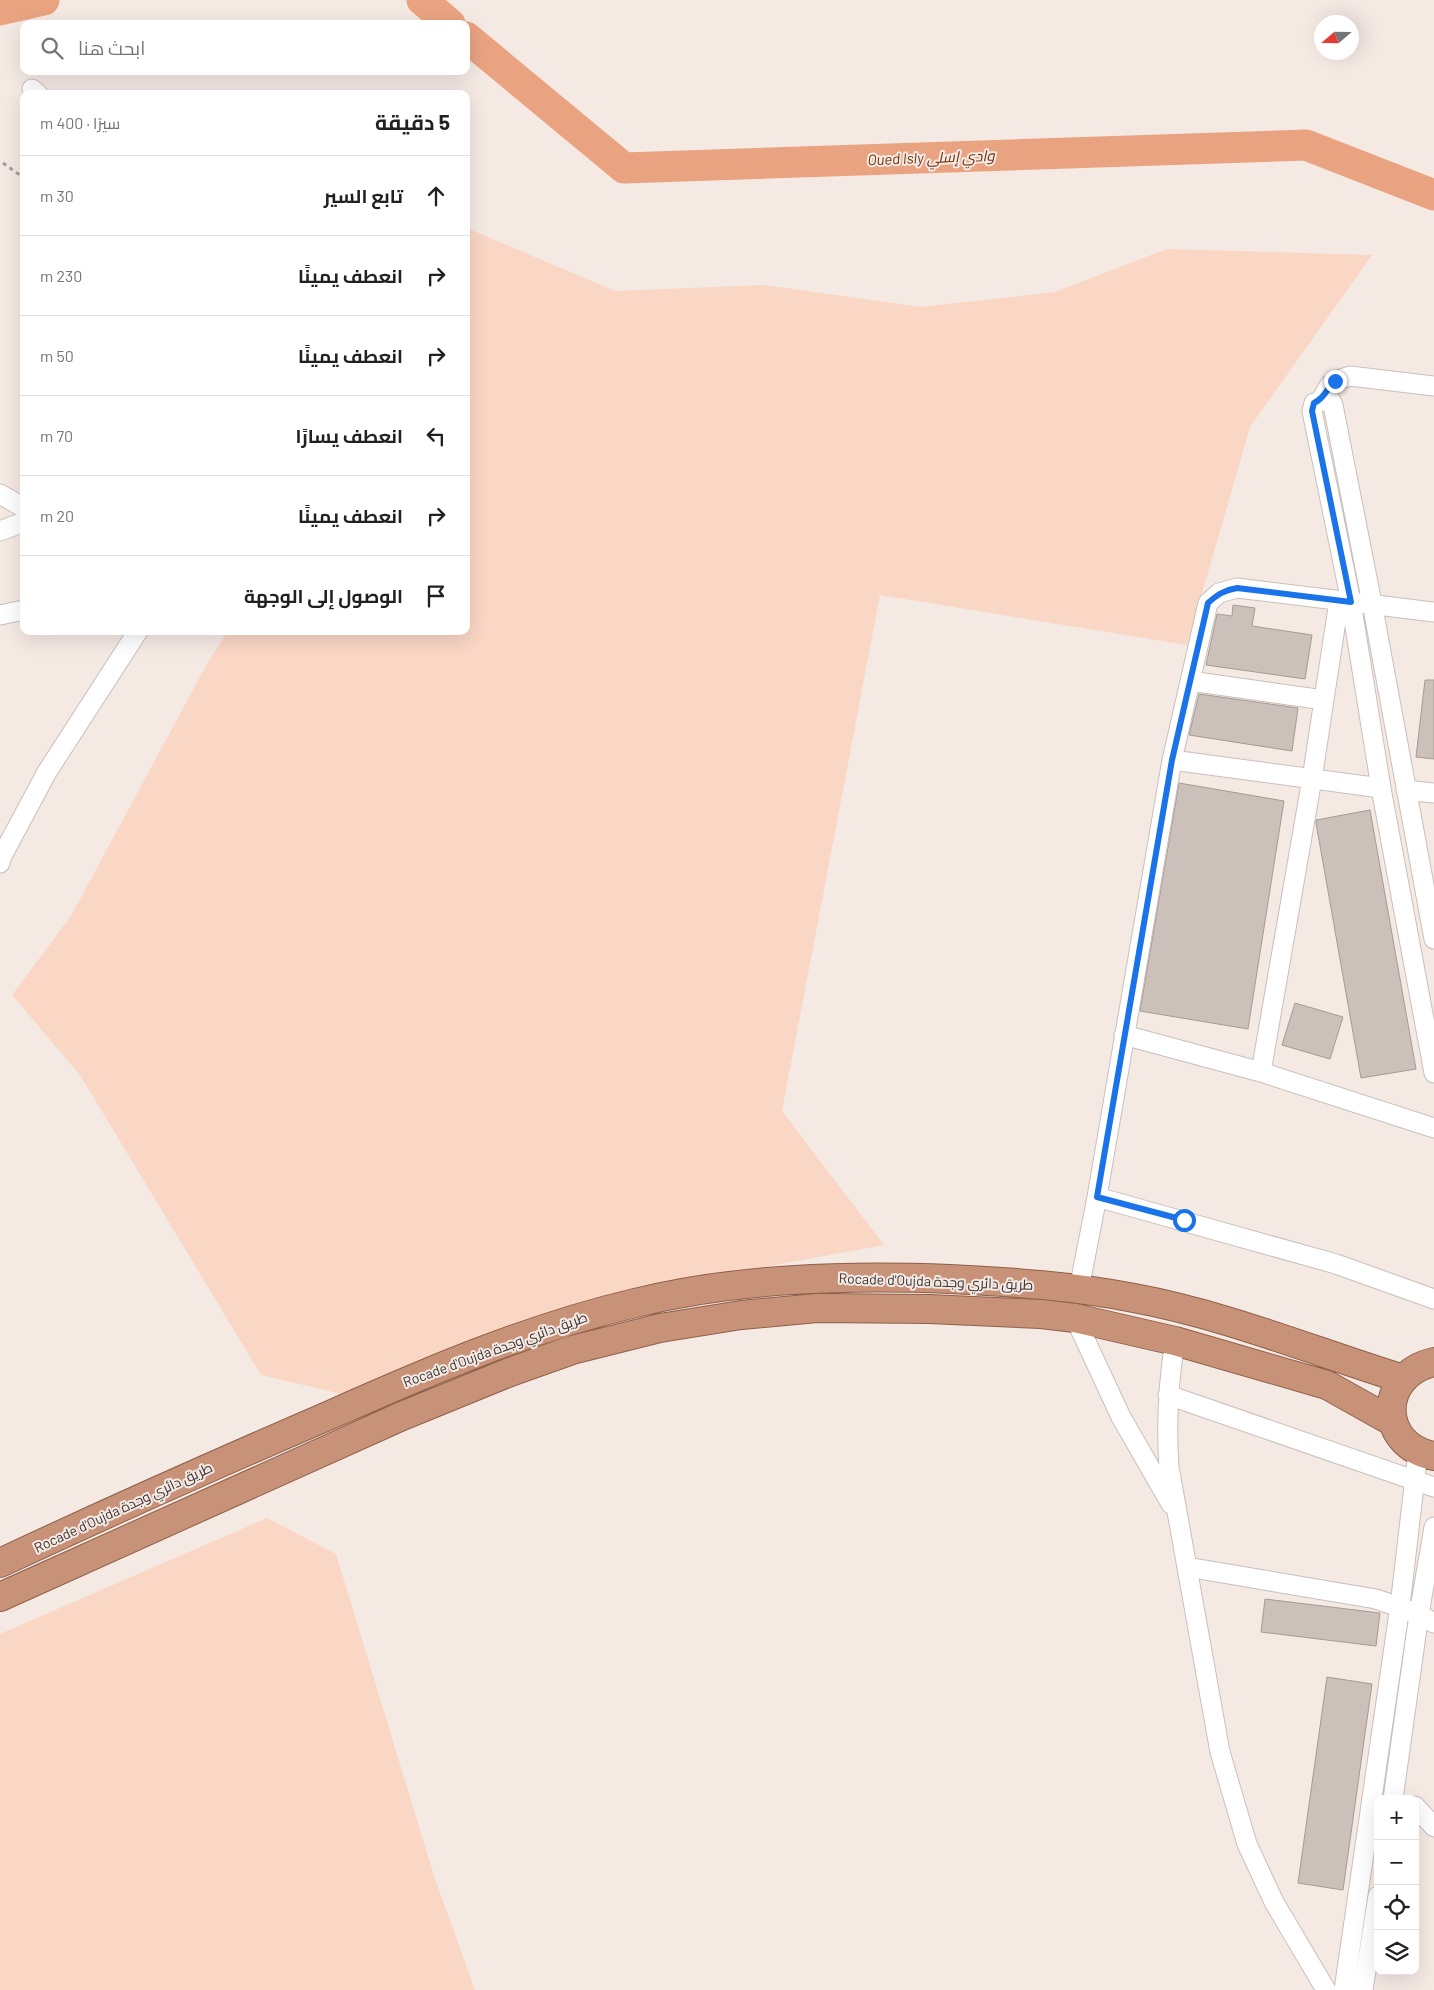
<!DOCTYPE html>
<html lang="ar">
<meta charset="utf-8">
<style>
body{margin:0;font-family:Barlow,Cairo,sans-serif;background:#f2f2f2;color:#202124;direction:rtl}
.controls{position:absolute;right:15px;bottom:15px;display:grid;overflow:hidden;border-radius:10px;box-shadow:0 5px 20px #0002}
.controls button{width:45px;height:45px;display:grid;place-items:center;padding:0;border:0;border-bottom:1px solid #e0e0e0;background:#fff;color:#202124;font:25px sans-serif}
.compass{position:absolute;left:1314px;top:15px;width:45px;height:45px;border-radius:50%;background:#fff;box-shadow:0 5px 20px #0002;rotate:250deg}
.stop{position:absolute;width:15px;height:15px;margin:-11px;border:4px solid #1a73e8;border-radius:50%;background:#fff}
.stop.end{background:#1a73e8;border-color:#fff;box-shadow:0 1px 5px #0008}
.list{margin:0;padding:0;list-style:none}
h2{display:flex;justify-content:space-between;align-items:center;height:65px;margin:0;padding:0 20px;font-size:21px}
h2 small{font-size:16px;font-weight:400;color:#757577}
.list li{display:grid;grid-template-columns:32px 1fr auto;gap:15px;align-items:center;box-sizing:border-box;height:80px;padding:0 20px;border-top:1px solid #e0e0e0}
.list b{display:block;font-size:19px;white-space:nowrap}
.list em{font-size:16px;font-style:normal;color:#757577}
.icon{flex:none;width:28px;height:28px;fill:none;stroke:currentColor;stroke-width:2;stroke-linecap:round;stroke-linejoin:round}
.map{position:relative;flex:none;width:1434px;height:1990px;overflow:hidden;direction:ltr}
.search{position:absolute;background:#fff;box-shadow:0 5px 20px #0002;left:20px;top:20px;width:450px;height:55px;display:flex;align-items:center;gap:12px;box-sizing:border-box;padding:0 18px;border-radius:10px;color:#757577;font-size:19px}
.panel{position:absolute;background:#fff;box-shadow:0 5px 20px #0002;left:20px;top:90px;width:450px;height:545px;border-radius:10px;direction:rtl}
.map>svg:first-child{display:block}
</style>
<div class="map">
<svg width="1434" height="1990" viewBox="0 0 1434 1990">
<rect width="100%" height="100%" fill="#f5e9e4"/>
<path fill="#fad6c5" d="M469,229L615,291L765,285L921,307L1055,292L1167,249L1372,255L1250,427L1187,645L880,595L782,1111L884,1245L769,1266L553,1312L350,1396L261,1375L80,1075L12,995L71,916L208,662L228,631H466V232Z
M267,1518L336,1554L434,1876L475,1990H0V1634Z"/>
<g fill="none" stroke-linecap="round" stroke-linejoin="round">
<path stroke="#e9a381" stroke-width="31" d="M422,0L450,24
M0,10L44,0
M466,37L624,168L1306,145L1434,195"/>
</g>
<path fill="#ccc0bb" stroke="#a59a94" d="M1233,605L1255,608L1252,626L1312,635L1305,679L1206,665L1217,614L1232,616Z
M1425,680H1434V759L1416,757Z
M1199,694L1298,708L1292,751L1189,735Z
M1179,783L1284,801L1248,1029L1140,1011Z
M1370,810L1416,1069L1361,1078L1316,823V820Z
M1295,1003L1343,1017L1330,1059L1282,1045Z
M1265,1599L1380,1613L1376,1646L1261,1632Z
M1327,1677L1372,1684L1343,1890L1298,1883Z"/>
<g fill="none" stroke-linecap="round" stroke-linejoin="round">
<g stroke="#cabfb9" stroke-width="21">
<path id="minor" d="M32,89L38,94
M1321,400L1329,386L1335,381L1350,376L1434,386
M0,494L24,508
M0,531L24,522
M0,615L24,610
M1190,681L1324,700
M1172,760L1381,788
M1406,790L1434,793
M0,863L2,856L47,772L138,631
M1434,939L1372,603L1333,405L1330,400L1314,403L1312,411L1351,602L1381,788L1434,1073
M1124,1035L1261,1072L1434,1128
M1261,1072L1312,779L1339,601
M1097,1197L1336,1264L1434,1299
M1079,1289L1097,1197L1172,760L1208,603L1219,593L1237,588L1434,612
M1075,1318L1121,1417L1171,1504
M1175,1341C1168,1384 1166,1424 1169,1467L1220,1752L1247,1844L1274,1902L1326,1990
M1168,1395L1434,1487
M1187,1567L1376,1599L1419,1614L1434,1623
M1393,1799L1419,1614L1434,1527
M1415,1806L1434,1827
M1344,1990L1400,1606L1418,1452
M1363,1990L1378,1896"/>
</g>
<g stroke="#8e6049" stroke-width="30">
<path id="trunk" d="M1434,1362C1377,1375 1378,1446 1434,1456
M0,1563C109,1512 219,1463 330,1415C429,1371 529,1328 635,1303C737,1278 845,1275 950,1279C1012,1282 1073,1286 1134,1298C1226,1315 1313,1351 1403,1379
M0,1597L402,1416L510,1372L572,1350L660,1328L741,1315L817,1308L929,1309L1041,1314L1075,1318L1175,1341L1327,1385L1393,1422"/>
</g>
<path stroke="#a79e9a" stroke-width="3" stroke-dasharray="4 4" stroke-linecap="butt" d="M3,163L24,178"/>
<use href="#minor" stroke="#fff" stroke-width="19"/>
<use href="#trunk" stroke="#c89278" stroke-width="28"/>
</g>
<g fill="none" stroke-linecap="round" stroke-linejoin="round">
<path stroke="#1a73e8" stroke-width="6" d="M1184,1220L1097,1197L1172,760L1208,603C1217,595 1224,590 1237,588L1351,602L1312,411L1314,403C1326,397 1325,390 1335,381"/>
</g>
<g text-anchor="middle" dominant-baseline="central" stroke-width="4" stroke-linejoin="round" paint-order="stroke">
<g font-size="14" fill="#393432" stroke="#f5e9e4">
<text transform="translate(936 1281) rotate(2)">Rocade d'Oujda طريق دائري وجدة</text>
<text transform="translate(495 1349) rotate(-20)">Rocade d'Oujda طريق دائري وجدة</text>
<text transform="translate(123 1507) rotate(-25)">Rocade d'Oujda طريق دائري وجدة</text>
</g>
<g font-size="15" font-style="italic" fill="#6f300a" stroke="#f5e9e4">
<text transform="translate(931 157) rotate(-2)">Oued Isly وادي إسلي</text>
</g>
</g>
</svg>
<div class="controls">
<button>+</button>
<button>−</button>
<button><svg class="icon" aria-label="locate" viewBox="0 0 24 24"><circle cx="12" cy="12" r="6"/><path d="M12 2v4M12 18v4M2 12h4M18 12h4"/></svg></button>
<button><svg class="icon" aria-label="layers" viewBox="0 0 24 24"><path d="M12 4l9 5-9 5-9-5zM3 14l9 5 9-5"/></svg></button>
</div>
<svg class="compass" viewBox="-18 -18 36 36"><path d="M0-13l5 13h-10z" fill="#e53935"/><path d="M0 13l5-13h-10z" fill="#757577"/></svg>
<div class="stop" style="left:1184px;top:1220px"></div>
<div class="stop end" style="left:1335px;top:381px"></div>
<div class="search"><svg class="icon" aria-label="search" viewBox="0 0 24 24"><circle cx="10" cy="10" r="6"/><path d="M15 15l6 6"/></svg>ابحث هنا</div>
<section class="panel">
<h2>5 دقيقة<small>سيرًا · 400 m</small></h2>
<ul class="list">
<li><svg class="icon" aria-label="ahead" viewBox="0 0 24 24"><path d="M12 20V5M6 11l6-6 6 6"/></svg><div><b>تابع السير</b></div><em>30 m</em></li>
<li><svg class="icon" aria-label="right" viewBox="0 0 24 24"><path d="M7 20v-9h11M14 6l5 5-5 5"/></svg><div><b>انعطف يمينًا</b></div><em>230 m</em></li>
<li><svg class="icon" aria-label="right" viewBox="0 0 24 24"><path d="M7 20v-9h11M14 6l5 5-5 5"/></svg><div><b>انعطف يمينًا</b></div><em>50 m</em></li>
<li><svg class="icon" aria-label="left" viewBox="0 0 24 24"><path d="M17 20v-9H6M10 6l-5 5 5 5"/></svg><div><b>انعطف يسارًا</b></div><em>70 m</em></li>
<li><svg class="icon" aria-label="right" viewBox="0 0 24 24"><path d="M7 20v-9h11M14 6l5 5-5 5"/></svg><div><b>انعطف يمينًا</b></div><em>20 m</em></li>
<li><svg class="icon" aria-label="arrive" viewBox="0 0 24 24"><path d="M6 21V4h12l-3 4 3 4H6"/></svg><div><b>الوصول إلى الوجهة</b></div></li>
</ul>
</section>
</div>
